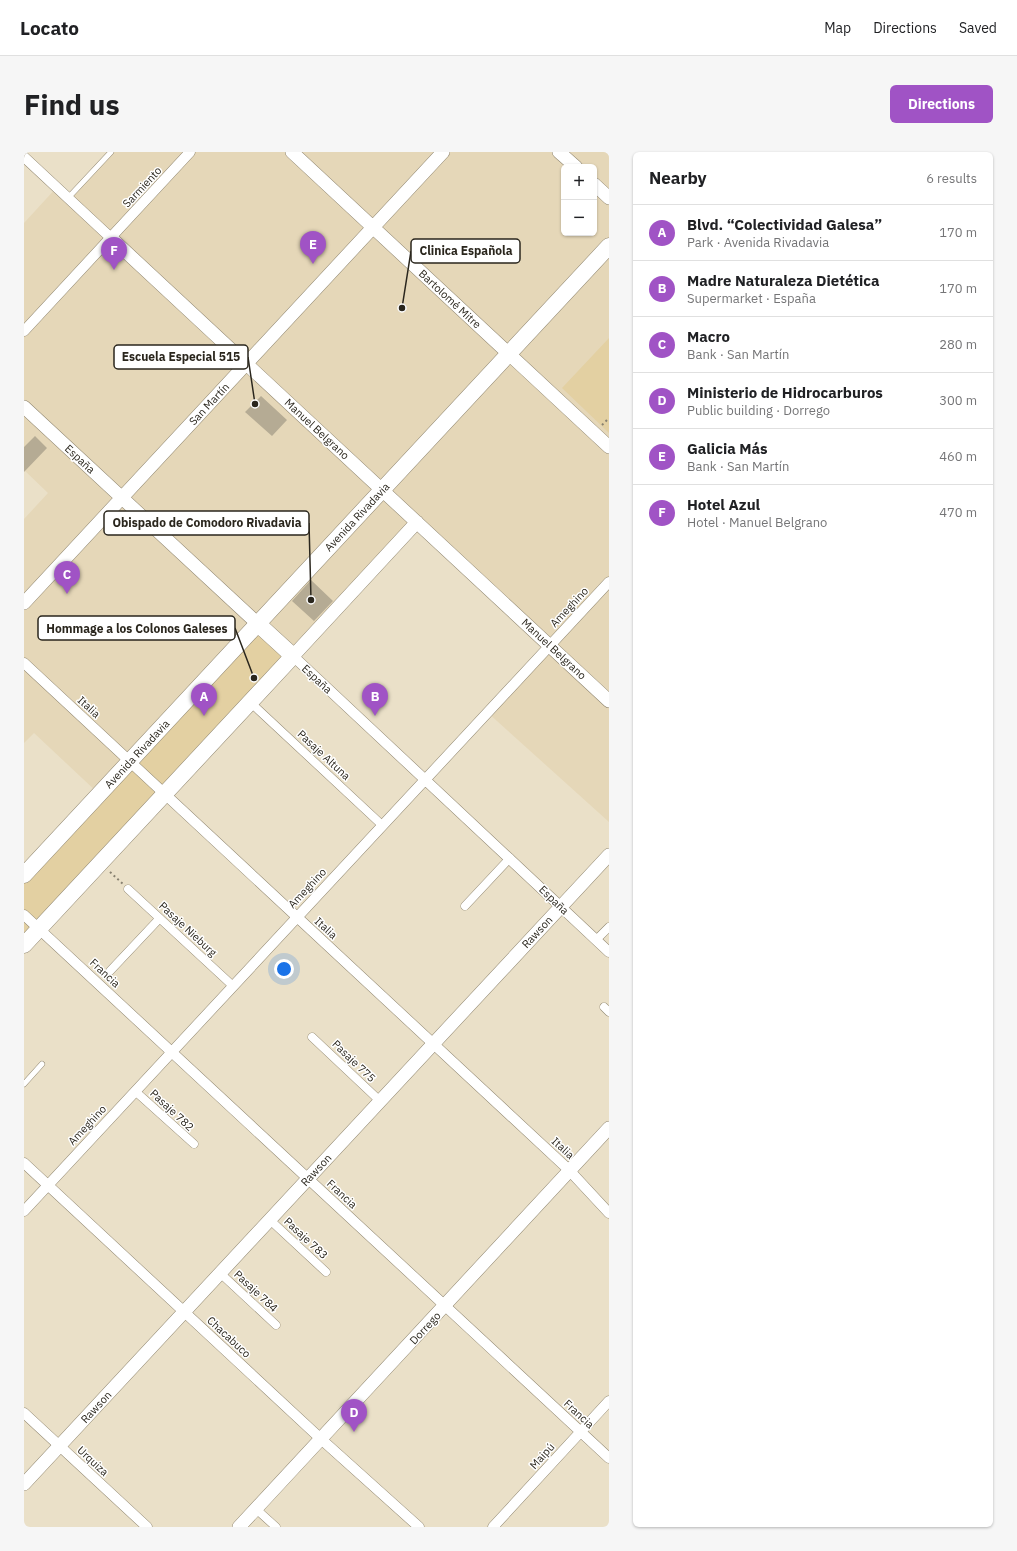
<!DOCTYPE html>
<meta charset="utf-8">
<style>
body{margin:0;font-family:"IBM Plex Sans",sans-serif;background:#f6f6f6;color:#202124}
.controls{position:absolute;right:12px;top:12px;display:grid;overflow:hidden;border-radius:6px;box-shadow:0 1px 3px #0004}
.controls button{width:36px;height:36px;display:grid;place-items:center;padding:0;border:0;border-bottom:1px solid #e0e0e0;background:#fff;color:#202124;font:20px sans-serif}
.you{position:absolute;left:260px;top:817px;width:14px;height:14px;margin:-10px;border:3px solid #fff;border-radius:50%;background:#1a73e8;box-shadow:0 0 0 6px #1a73e833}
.badge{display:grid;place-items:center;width:26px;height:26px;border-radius:50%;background:#a053c5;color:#fff;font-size:13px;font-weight:700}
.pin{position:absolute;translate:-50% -33px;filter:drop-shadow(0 1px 2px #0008)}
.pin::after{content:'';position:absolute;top:21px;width:14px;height:12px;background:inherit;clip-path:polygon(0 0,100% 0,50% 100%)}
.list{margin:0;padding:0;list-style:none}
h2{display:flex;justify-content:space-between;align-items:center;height:52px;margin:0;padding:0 16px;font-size:17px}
h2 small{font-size:13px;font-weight:400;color:#757577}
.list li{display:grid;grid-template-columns:26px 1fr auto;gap:12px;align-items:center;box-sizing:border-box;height:56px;padding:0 16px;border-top:1px solid #e0e0e0}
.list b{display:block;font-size:15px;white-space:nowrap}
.list p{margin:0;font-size:13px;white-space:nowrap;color:#757577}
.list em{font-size:13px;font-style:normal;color:#757577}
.map{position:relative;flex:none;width:585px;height:1375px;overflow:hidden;border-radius:6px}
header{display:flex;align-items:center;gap:24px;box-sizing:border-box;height:56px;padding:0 20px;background:#fff;border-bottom:1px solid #e0e0e0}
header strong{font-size:19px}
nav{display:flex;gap:22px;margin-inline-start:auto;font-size:14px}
.intro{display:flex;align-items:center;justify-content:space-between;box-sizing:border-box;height:96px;padding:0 24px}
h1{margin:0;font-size:28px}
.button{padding:10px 18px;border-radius:6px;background:#a053c5;color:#fff;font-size:14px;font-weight:700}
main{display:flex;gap:24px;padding:0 24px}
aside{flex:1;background:#fff;border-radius:6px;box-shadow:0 1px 3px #0004}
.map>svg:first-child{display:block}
</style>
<header>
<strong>Locato</strong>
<nav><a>Map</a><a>Directions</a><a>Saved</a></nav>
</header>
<div class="intro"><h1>Find us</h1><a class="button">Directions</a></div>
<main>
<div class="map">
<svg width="585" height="1375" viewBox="0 0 585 1375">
<rect width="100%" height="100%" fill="#eae0c8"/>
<path fill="#e5d7b8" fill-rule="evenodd" d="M87,0H585V670L463,560L526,494L393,371L269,504L75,642L10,581L0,591V367L24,341L0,318V71L33,35L44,46ZM540,15H570V81H540Z"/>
<path fill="#e3d0a2" d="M585,186V281L538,236Z
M234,472L269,504L0,793V723Z"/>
<path fill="#b5ab94" d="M237,244L263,268L248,284L221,260Z
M11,284L23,296L0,320V295Z
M287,428L309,449L290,469L268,449Z"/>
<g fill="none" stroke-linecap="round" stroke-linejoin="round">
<g stroke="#918771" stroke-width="6">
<path id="service" d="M44,46L87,0
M0,932L18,912"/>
</g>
<g stroke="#918771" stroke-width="9">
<path id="pedestrian" d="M226,550L358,673
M104,737L209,834
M441,754L486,706
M572,788L585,775
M86,819L135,767
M580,855L585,860
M288,885L356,949
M111,939L170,992
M246,1068L302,1120
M196,1121L252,1173
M232,1357L252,1375"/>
</g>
<g stroke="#918771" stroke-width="11">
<path id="minor" d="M0,5L87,86
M0,179L166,0
M269,504L585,800
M0,511L545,1018L585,1061
M0,763L585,1306
M0,1011L297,1287L395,1375
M0,1059L585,430
M0,1261L123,1375
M469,1375L585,1249"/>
</g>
<g stroke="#918771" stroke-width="14">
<path id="tertiary" d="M268,0L585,295
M535,0L552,15
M570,32L585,46
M87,86L585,549
M0,255L234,472
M0,451L419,0
M269,504L393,370
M0,1332L585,703
M215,1375L585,976"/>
</g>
<g stroke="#918771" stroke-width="17">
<path id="primary" d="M0,723L585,94
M0,793L269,504L234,472"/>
</g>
<path stroke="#878070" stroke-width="2" stroke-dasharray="2 3" stroke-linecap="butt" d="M578,273L585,266
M86,720L99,732"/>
<use href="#service" stroke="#fff" stroke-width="5"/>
<use href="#pedestrian" stroke="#fff" stroke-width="8"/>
<use href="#minor" stroke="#fff" stroke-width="10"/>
<use href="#tertiary" stroke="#fff" stroke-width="13"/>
<use href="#primary" stroke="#fff" stroke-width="16"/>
</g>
<g text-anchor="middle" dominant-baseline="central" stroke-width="3" stroke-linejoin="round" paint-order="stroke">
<g font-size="11" fill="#2a261d" stroke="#fff">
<text transform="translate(118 35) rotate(-47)">Sarmiento</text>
<text transform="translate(426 147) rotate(43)">Bartolomé Mitre</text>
<text transform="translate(185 252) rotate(-47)">San Martín</text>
<text transform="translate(293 277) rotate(43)">Manuel Belgrano</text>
<text transform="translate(56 307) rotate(43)">España</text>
<text transform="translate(333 365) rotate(-47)">Avenida Rivadavia</text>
<text transform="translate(545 455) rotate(-47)">Ameghino</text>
<text transform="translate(530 497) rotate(43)">Manuel Belgrano</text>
<text transform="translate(293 527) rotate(43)">España</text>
<text transform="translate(65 555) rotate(43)">Italia</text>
<text transform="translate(113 602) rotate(-47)">Avenida Rivadavia</text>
<text transform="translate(300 603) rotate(43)">Pasaje Altuna</text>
<text transform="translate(283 736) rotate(-47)">Ameghino</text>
<text transform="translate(530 748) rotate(44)">España</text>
<text transform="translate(302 776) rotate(43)">Italia</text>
<text transform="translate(164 777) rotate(43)">Pasaje Nieburg</text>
<text transform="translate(513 780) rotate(-47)">Rawson</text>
<text transform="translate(81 821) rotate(43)">Francia</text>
<text transform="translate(330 909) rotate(44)">Pasaje 775</text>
<text transform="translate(148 958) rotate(43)">Pasaje 782</text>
<text transform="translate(63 973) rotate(-47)">Ameghino</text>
<text transform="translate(539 996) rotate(43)">Italia</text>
<text transform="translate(292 1018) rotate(-47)">Rawson</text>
<text transform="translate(318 1042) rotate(43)">Francia</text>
<text transform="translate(282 1086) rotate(43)">Pasaje 783</text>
<text transform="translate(232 1139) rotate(43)">Pasaje 784</text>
<text transform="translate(401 1176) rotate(-47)">Dorrego</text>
<text transform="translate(205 1185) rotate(43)">Chacabuco</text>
<text transform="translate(72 1255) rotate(-47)">Rawson</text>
<text transform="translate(555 1262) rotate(43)">Francia</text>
<text transform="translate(518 1304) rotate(-48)">Maipú</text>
<text transform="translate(69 1309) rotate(43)">Urquiza</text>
</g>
</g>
<path fill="none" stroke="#2a261d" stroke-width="1.5" d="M378 156L387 99M231 252L224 205M287 448L285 371M230 526L211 476"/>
<g fill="#2a261d" stroke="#fff" stroke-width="1.5">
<circle cx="378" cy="156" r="4"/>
<circle cx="231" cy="252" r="4"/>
<circle cx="287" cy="448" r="4"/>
<circle cx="230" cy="526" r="4"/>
</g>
<g fill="#fff" stroke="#2a261d" stroke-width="1.5">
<rect x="387" y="87" width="109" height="24" rx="4"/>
<rect x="90" y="193" width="134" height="24" rx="4"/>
<rect x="80" y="359" width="205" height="24" rx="4"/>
<rect x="14" y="464" width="197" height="24" rx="4"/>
</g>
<g font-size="12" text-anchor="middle" font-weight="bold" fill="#2a261d">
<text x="442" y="103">Clinica Española</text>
<text x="157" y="209">Escuela Especial 515</text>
<text x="183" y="375">Obispado de Comodoro Rivadavia</text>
<text x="113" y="481">Hommage a los Colonos Galeses</text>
</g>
</svg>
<div class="controls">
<button>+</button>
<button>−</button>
</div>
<div class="you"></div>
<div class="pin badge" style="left:180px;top:564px">A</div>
<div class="pin badge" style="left:351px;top:564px">B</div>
<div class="pin badge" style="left:43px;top:442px">C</div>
<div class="pin badge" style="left:330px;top:1280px">D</div>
<div class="pin badge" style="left:289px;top:112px">E</div>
<div class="pin badge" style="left:90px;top:118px">F</div>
</div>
<aside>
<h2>Nearby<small>6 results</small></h2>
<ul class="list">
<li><span class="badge">A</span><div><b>Blvd. “Colectividad Galesa”</b><p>Park · Avenida Rivadavia</p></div><em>170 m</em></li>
<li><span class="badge">B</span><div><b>Madre Naturaleza Dietética</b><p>Supermarket · España</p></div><em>170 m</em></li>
<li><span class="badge">C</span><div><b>Macro</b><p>Bank · San Martín</p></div><em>280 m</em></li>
<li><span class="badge">D</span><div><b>Ministerio de Hidrocarburos</b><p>Public building · Dorrego</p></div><em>300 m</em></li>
<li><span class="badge">E</span><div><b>Galicia Más</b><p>Bank · San Martín</p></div><em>460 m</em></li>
<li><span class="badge">F</span><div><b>Hotel Azul</b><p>Hotel · Manuel Belgrano</p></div><em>470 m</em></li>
</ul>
</aside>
</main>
